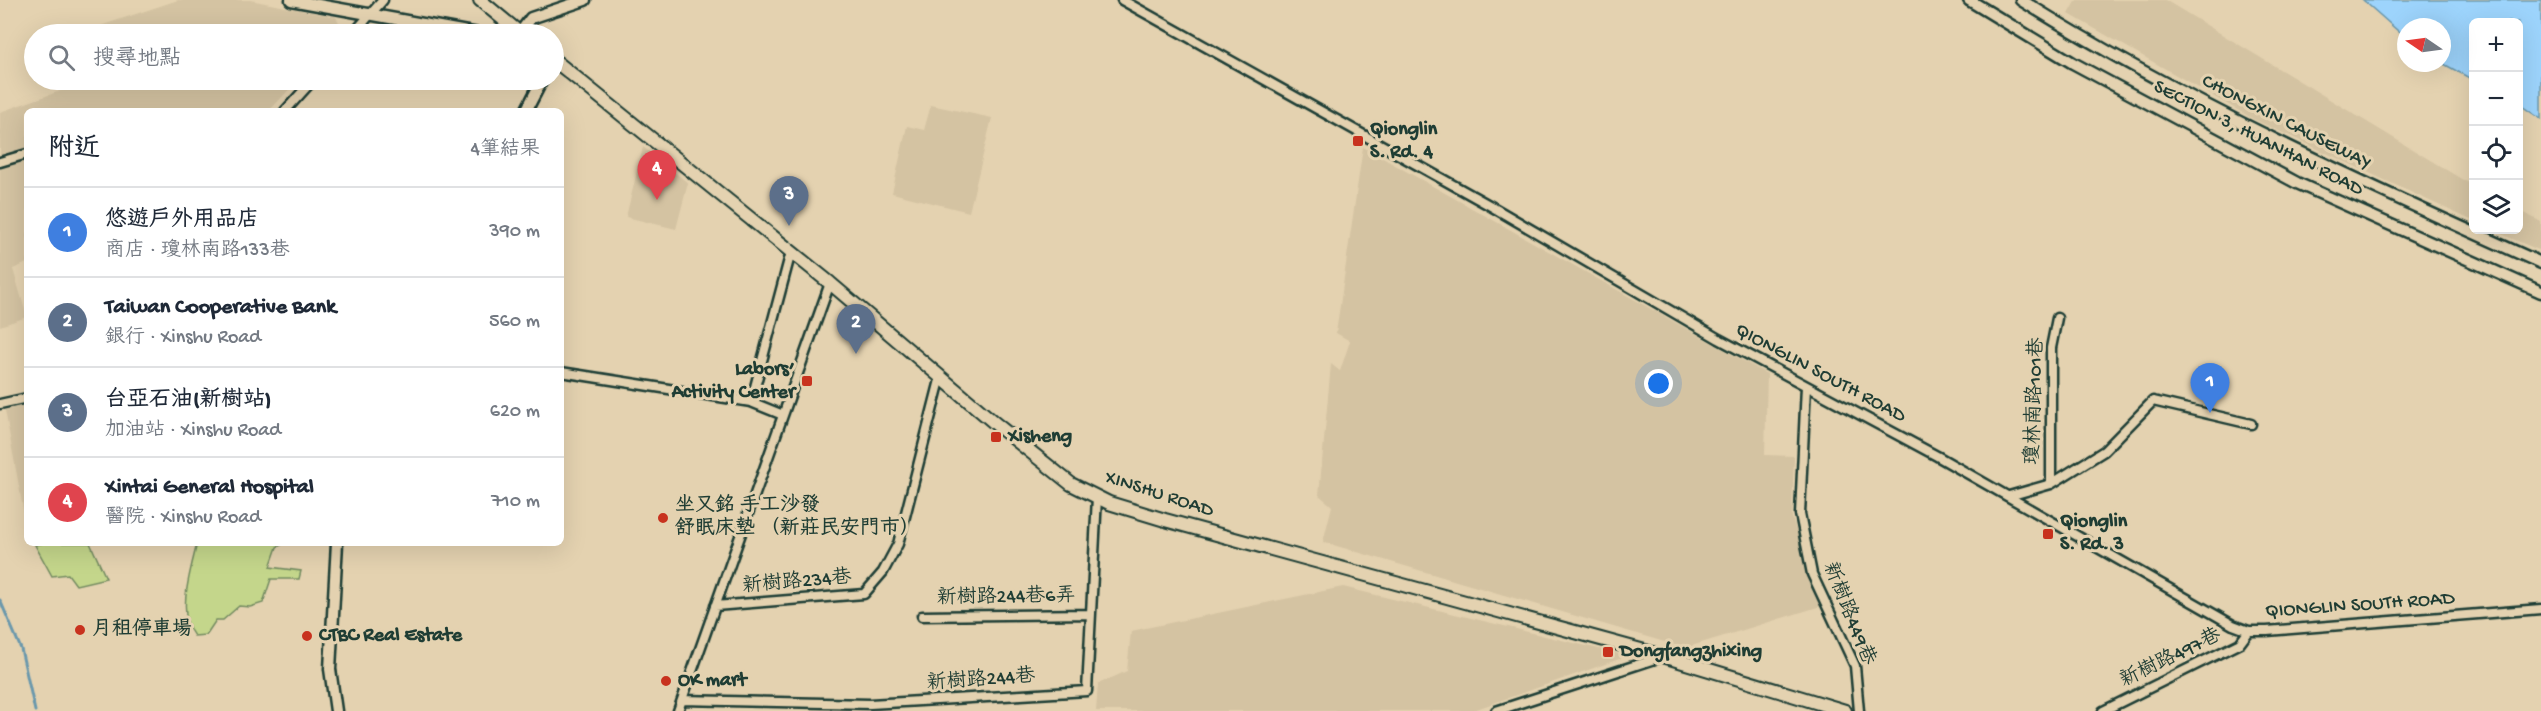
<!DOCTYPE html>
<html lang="zh-TW">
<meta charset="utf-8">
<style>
body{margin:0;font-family:"Gochi Hand","LXGW WenKai TC",sans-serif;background:#f6f6f7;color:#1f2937}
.controls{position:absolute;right:18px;top:18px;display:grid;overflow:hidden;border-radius:9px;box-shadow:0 6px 24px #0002}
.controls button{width:54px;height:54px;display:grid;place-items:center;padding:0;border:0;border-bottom:2px solid #e0e1e3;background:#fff;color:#1f2937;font:30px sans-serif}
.compass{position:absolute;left:2397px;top:18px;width:54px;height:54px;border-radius:50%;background:#fff;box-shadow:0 6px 24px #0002;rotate:283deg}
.you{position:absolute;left:1659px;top:384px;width:21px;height:21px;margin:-15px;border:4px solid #fff;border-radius:50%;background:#1a73e8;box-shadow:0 0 0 9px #1a73e833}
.badge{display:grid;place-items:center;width:39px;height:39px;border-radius:50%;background:#c8321e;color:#fff;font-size:20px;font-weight:700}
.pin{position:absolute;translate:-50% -50px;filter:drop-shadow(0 2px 3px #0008)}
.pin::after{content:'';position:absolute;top:32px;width:21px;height:18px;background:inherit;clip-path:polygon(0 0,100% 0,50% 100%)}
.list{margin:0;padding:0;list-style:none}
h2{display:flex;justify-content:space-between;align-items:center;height:78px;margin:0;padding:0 24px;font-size:26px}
h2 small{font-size:20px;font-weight:400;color:#747a83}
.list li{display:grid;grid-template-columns:39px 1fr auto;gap:18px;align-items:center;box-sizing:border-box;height:90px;padding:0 24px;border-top:2px solid #e0e1e3}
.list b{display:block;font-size:22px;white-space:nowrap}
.list p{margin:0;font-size:20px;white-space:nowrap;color:#747a83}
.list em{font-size:20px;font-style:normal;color:#747a83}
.icon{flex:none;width:33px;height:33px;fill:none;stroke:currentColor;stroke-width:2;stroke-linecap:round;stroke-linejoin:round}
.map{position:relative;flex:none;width:2541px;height:711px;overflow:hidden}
.search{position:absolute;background:#fff;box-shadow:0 6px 24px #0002;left:24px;top:24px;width:540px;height:66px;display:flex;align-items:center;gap:15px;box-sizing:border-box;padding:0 21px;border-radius:33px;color:#747a83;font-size:22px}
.panel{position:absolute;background:#fff;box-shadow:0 6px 24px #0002;left:24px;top:108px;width:540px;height:438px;border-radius:9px}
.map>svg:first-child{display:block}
</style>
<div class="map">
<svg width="2541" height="711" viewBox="0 0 2541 711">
<rect width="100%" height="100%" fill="#e4d2b0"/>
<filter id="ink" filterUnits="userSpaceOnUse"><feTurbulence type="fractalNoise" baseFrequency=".0167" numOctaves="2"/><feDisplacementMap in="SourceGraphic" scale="12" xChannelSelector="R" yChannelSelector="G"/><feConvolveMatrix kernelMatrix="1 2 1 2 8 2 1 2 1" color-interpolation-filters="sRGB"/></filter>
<g filter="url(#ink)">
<path fill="#d4c3a2" d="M178,0H250L336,17L341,26L338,34H76Z
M2077,0H2165L2473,186V221L2255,120L2069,14Z
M85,80H298L269,111H27V263L13,269L27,317L0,326V112L86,82Z
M931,105L992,118L969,212L892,193L907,126L924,130Z
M643,147L688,183L676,229L626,217Z
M1363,147L1767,374L1765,455L1794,456L1792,517L1821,606L1685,648L1323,542L1332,506L1319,495L1331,364L1340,371L1350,341L1336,333Z
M2519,210L2541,222V251L2492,230H2518Z
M27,405V530L5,410Z
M1343,587L1628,656L1471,711H1096L1098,684L1127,671L1131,631Z"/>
<path fill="#c4d68b" stroke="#728a60" stroke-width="1.5" d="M44,543H90L106,578L76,585L68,574L52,576L35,545Z
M197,543H285L277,547L270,567L301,571L299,579H271L263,603L250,607L239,606L223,620H216L206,635L194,636C176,613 191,570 197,543Z"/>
<path fill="#9dd4fc" stroke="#6b98ac" stroke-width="1.5" d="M2363,0H2541V119L2519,104L2518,22H2474L2473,80L2442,63V27H2406V38Z"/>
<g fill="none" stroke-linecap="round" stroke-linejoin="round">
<path stroke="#6b98ac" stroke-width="3" d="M0,600L21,649L35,711"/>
<g stroke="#1f3d34" stroke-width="13">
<path id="minor" d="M1122,0L1489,205L1719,339L1937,456L2233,625L2249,631H2267L2541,609
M353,34L383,0
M285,111L313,80
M0,162L27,154
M561,372L751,402L783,415
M1806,386L1800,514L1812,574L1855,666L1859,711
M751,402L791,252
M0,404L27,398
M2051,484V348L2057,318
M2009,496L2051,484L2104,451L2153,401L2251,424
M715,606L864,594L883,572L898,544L941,376
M922,616L1091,614
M682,700L870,704L1087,691L1097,497
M678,711L830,283
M1496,711L1661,657
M2103,711L2240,643L2249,631"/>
</g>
<g stroke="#1f3d34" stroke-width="15">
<path id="tertiary" d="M291,0L478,34
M1969,0L2073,63L2297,183L2541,292
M2021,0C2186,103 2364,184 2541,263
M519,34L531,18L585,0
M526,111L542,80
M336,711L330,669L337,543"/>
</g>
<g stroke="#1f3d34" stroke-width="16">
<path id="secondary" d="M480,0L521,34
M554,60L830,283L997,425L1071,484L1109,503L1165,520L1663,656L1845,711"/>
</g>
<use href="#minor" stroke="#e4d2b0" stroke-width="8"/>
<use href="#tertiary" stroke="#e4d2b0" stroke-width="10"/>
<use href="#secondary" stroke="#e4d2b0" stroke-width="12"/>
</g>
</g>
<g fill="#c8321e" stroke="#e4d2b0" stroke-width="2">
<rect x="1352" y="135" width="12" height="12" rx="3"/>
<rect x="801" y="375" width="12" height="12" rx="3"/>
<rect x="990" y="431" width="12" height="12" rx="3"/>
<circle cx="663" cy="518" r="6"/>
<rect x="2042" y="528" width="12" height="12" rx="3"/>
<circle cx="80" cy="630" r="6"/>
<circle cx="307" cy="636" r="6"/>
<rect x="1602" y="646" width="12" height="12" rx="3"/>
<circle cx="666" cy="681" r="6"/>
</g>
<g text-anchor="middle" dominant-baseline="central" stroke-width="6" stroke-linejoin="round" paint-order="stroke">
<g font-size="20" fill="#1f3d34" stroke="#e4d2b0">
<text transform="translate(2286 123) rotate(27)">CHONGXIN CAUSEWAY</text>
<text transform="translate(2258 139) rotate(27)">SECTION 3, HUANHAN ROAD</text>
<text transform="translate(1820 374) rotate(28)">QIONGLIN SOUTH ROAD</text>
<text transform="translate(2036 401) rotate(-88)">瓊林南路101巷</text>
<text transform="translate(1159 495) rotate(18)">XINSHU ROAD</text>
<text transform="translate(797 583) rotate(-5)">新樹路234巷</text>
<text transform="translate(1006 598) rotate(-1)">新樹路244巷6弄</text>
<text transform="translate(2360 606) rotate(-4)">QIONGLIN SOUTH ROAD</text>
<text transform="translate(1848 614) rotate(68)">新樹路449巷</text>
<text transform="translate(2171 659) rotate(-26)">新樹路497巷</text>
<text transform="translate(981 681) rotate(-4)">新樹路244巷</text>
</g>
<g font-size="20" font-weight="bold" fill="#1f3d34" stroke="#e4d2b0" text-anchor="start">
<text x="1370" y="130">Qionglin<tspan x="1370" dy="23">S. Rd. 4</tspan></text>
<text x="795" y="370" text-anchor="end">Labors’<tspan x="795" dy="23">Activity Center</tspan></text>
<text x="1008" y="437">Xisheng</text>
<text x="675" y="506">坐又銘 手工沙發<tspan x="675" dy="23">舒眠床墊 （新莊民安門市）</tspan></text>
<text x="2060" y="522">Qionglin<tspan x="2060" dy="23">S. Rd. 3</tspan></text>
<text x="92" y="630">月租停車場</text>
<text x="319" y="636">CTBC Real Estate</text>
<text x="1620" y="652">Dongfangzhixing</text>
<text x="678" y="681">OK mart</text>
</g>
</g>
</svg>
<div class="controls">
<button>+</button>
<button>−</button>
<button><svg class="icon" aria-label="locate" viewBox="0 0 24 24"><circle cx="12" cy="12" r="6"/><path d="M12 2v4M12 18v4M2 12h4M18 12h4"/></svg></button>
<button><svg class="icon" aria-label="layers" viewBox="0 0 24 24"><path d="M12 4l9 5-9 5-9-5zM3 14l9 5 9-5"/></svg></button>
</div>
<svg class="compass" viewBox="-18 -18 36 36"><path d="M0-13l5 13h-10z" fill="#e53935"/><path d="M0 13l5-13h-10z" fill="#747a83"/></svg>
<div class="you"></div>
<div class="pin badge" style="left:2210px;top:413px;background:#3f7fe0">1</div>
<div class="pin badge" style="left:856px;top:354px;background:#5c6f8a">2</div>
<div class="pin badge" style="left:789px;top:226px;background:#5c6f8a">3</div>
<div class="pin badge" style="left:657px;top:200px;background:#e0444e">4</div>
<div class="search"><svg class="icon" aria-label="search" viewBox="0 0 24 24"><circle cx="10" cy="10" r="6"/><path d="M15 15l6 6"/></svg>搜尋地點</div>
<section class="panel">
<h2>附近<small>4筆結果</small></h2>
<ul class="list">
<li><span class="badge" style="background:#3f7fe0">1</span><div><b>悠遊戶外用品店</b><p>商店 · 瓊林南路133巷</p></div><em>390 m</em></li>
<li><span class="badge" style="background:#5c6f8a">2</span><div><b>Taiwan Cooperative Bank</b><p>銀行 · Xinshu Road</p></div><em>560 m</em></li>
<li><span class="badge" style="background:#5c6f8a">3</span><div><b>台亞石油(新樹站)</b><p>加油站 · Xinshu Road</p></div><em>620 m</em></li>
<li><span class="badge" style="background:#e0444e">4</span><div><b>Xintai General Hospital</b><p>醫院 · Xinshu Road</p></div><em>710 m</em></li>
</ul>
</section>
</div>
